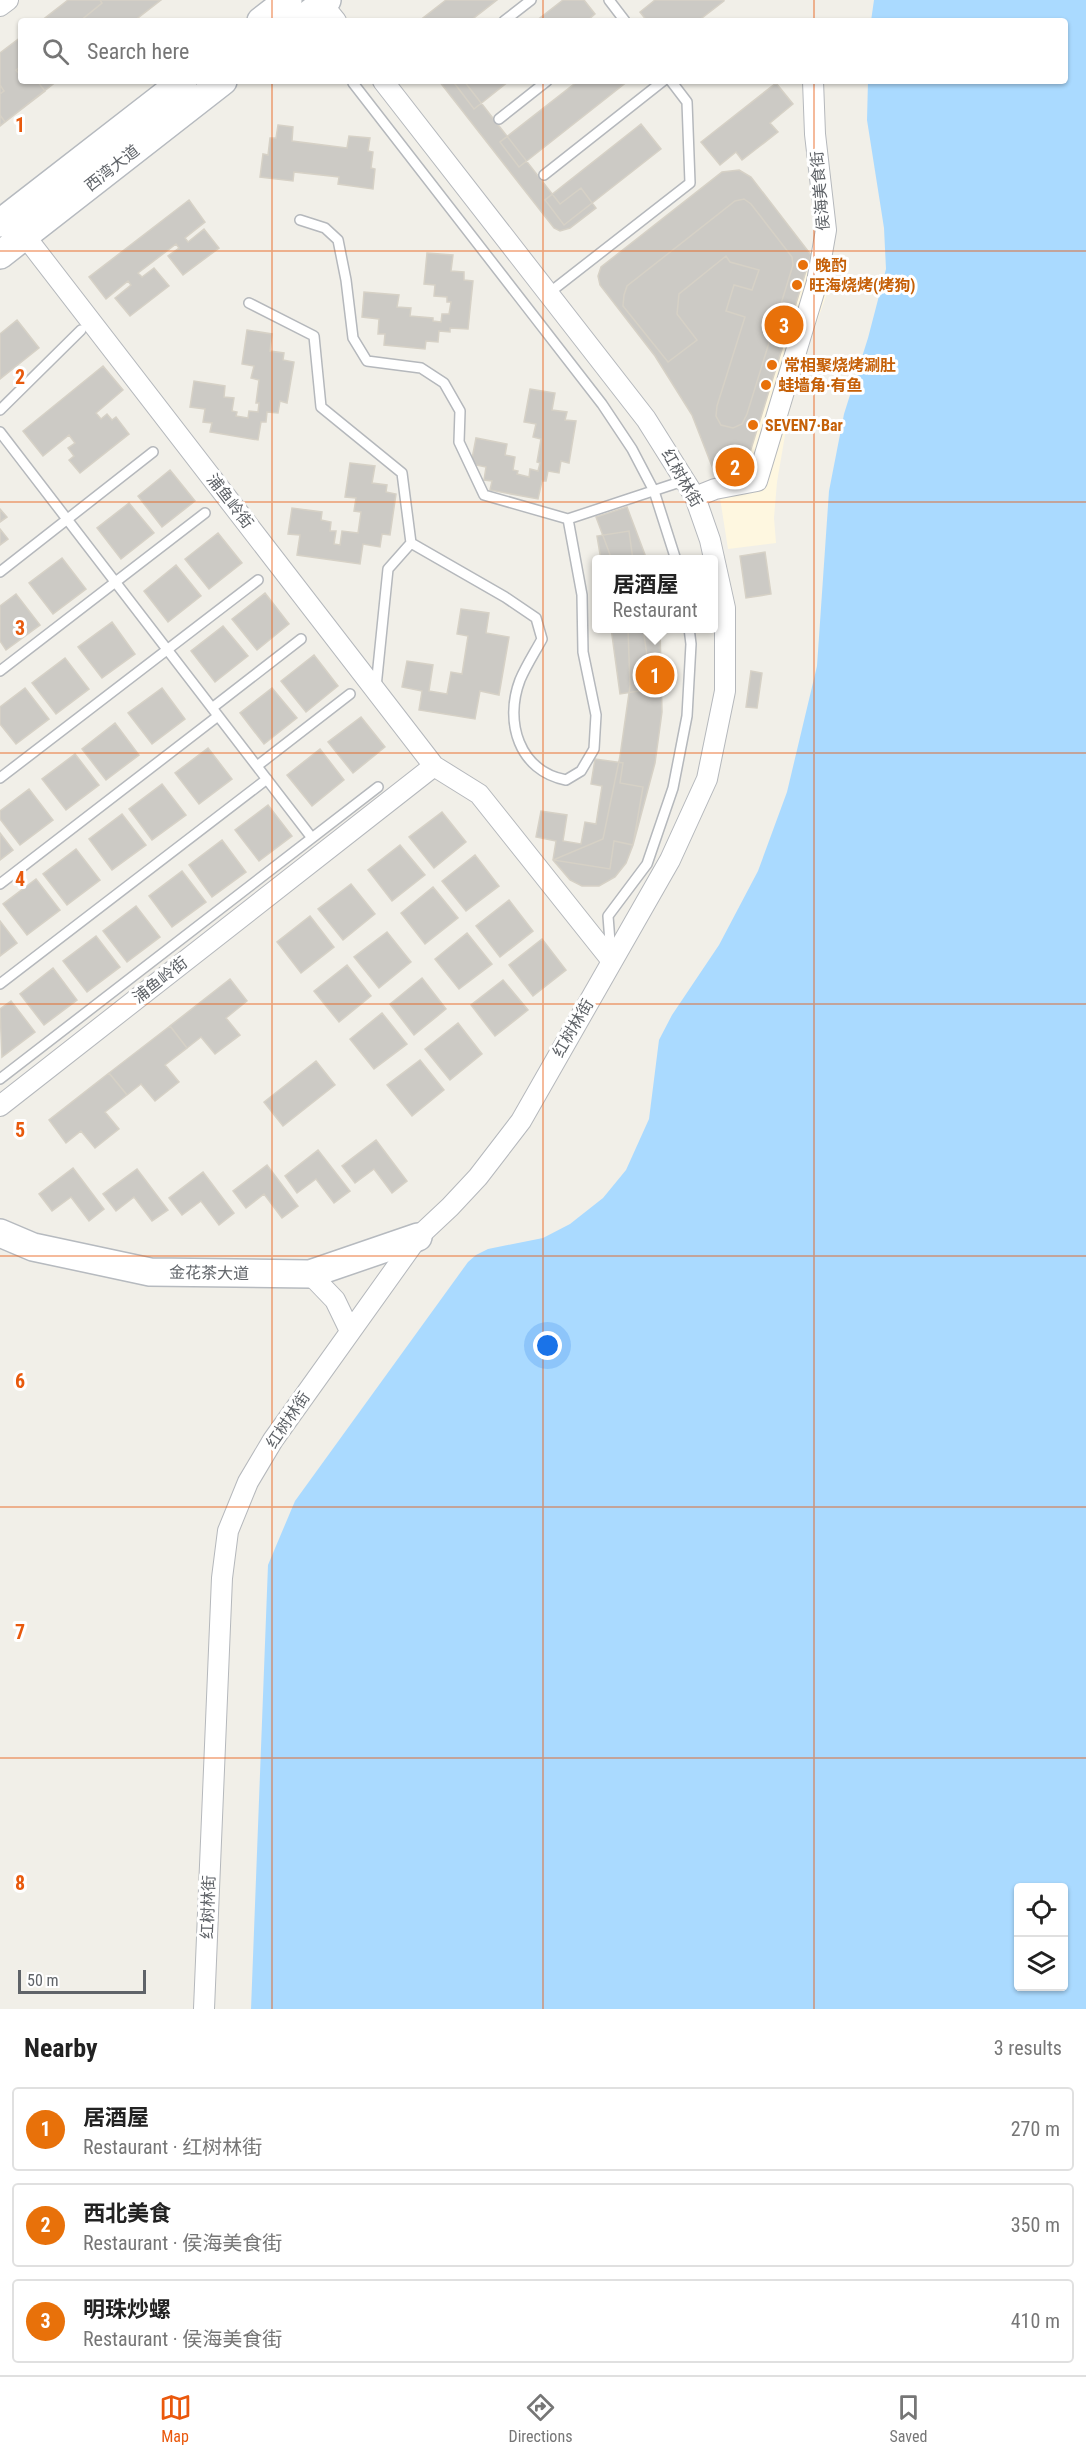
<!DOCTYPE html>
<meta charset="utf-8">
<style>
body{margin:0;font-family:"Roboto Condensed","Noto Sans SC",sans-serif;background:#f2f2f2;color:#222}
.controls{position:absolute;right:18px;bottom:18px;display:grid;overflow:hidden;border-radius:6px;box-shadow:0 2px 4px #0004}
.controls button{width:54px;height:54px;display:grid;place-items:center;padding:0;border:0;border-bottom:2px solid #e0e0e0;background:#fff;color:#222;font:30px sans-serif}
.scale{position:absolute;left:18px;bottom:15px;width:128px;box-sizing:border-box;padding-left:6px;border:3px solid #5f6368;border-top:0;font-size:16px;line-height:21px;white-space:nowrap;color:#5f6368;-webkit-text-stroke:4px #fff;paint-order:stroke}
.you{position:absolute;left:548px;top:1346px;width:21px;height:21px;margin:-15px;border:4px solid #fff;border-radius:50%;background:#1a73e8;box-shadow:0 0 0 9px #1a73e833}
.badge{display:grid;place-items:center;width:39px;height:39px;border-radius:50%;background:#ea580c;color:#fff;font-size:20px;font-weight:700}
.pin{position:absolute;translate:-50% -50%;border:3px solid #fff;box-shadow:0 2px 6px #0006}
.popup{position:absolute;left:592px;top:555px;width:126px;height:78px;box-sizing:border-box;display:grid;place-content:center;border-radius:6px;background:#fff;filter:drop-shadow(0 2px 4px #0005);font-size:20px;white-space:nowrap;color:#767676}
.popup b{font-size:22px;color:#222}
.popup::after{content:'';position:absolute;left:50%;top:100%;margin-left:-12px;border:12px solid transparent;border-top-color:#fff}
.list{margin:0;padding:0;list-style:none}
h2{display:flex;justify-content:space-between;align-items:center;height:78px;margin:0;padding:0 24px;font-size:26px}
h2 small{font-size:20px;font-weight:400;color:#767676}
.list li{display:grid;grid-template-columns:39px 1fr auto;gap:18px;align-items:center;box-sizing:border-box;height:84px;margin:0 12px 12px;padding:0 12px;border:2px solid #e0e0e0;border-radius:6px}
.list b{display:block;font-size:22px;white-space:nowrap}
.list p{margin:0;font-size:20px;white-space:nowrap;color:#767676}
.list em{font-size:20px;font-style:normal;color:#767676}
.icon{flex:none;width:33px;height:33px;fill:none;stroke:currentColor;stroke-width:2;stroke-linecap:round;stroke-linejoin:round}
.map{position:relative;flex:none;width:1086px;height:2009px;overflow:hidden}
.search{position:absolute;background:#fff;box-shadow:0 2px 4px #0004;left:18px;right:18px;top:18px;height:66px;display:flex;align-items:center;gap:15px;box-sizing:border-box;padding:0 21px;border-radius:6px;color:#767676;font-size:22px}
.sheet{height:366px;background:#fff}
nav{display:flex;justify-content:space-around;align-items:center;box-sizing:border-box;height:84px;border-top:2px solid #e0e0e0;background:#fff;font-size:16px;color:#767676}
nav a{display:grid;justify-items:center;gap:3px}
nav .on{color:#ea580c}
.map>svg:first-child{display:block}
</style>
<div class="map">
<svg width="1086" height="2009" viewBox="0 0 1086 2009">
<rect width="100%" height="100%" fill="#f1efe8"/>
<path fill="#fef7e0" d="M819,231L832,233V266L829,288L803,361L788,418L777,482L774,518L776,543L728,549L717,479L744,472Z"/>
<path fill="#aadaff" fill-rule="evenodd" d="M874,0H1086V2009H251L268,1565L295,1501L468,1262L476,1255L488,1249L543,1238L570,1224L603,1198L626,1170L649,1119L659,1040L672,1015L719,945L758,871L787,792L817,666L829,491L844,414L868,338L886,269L884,228L867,120L868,81H1065V21H871ZM1018,1888H1064V1986H1018Z"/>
<path fill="#cccac5" stroke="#d6d1c6" stroke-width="1.5" d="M68,0H161L134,21H41Z
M68,0H100L102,3L80,21H41Z
M446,0H497L470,21H419Z
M563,0H584L595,14L587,21H536Z
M655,0H724V1L698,21H647L640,12Z
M21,37V81H57L0,126V53Z
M21,37V66L16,70L21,76V81H37L45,91L5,122L0,115V94L4,91L0,85V53Z
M439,81H464L560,204L581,188L596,208L570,228L560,231L554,228Z
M458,81H509L474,109L455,84Z
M578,81H628L519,167L500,142Z
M776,83L793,104L770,123L778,132L742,160L736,152L720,165L701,142Z
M641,124L661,149L564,225L545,200Z
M278,125L293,127L292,141L347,148L349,136L370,138L368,151L373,152L371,168L375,169L373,189L338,184L339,177L294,172L293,181L260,177L263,154L268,155L270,138H276Z
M739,170L751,177L811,255L744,472L717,479L692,415L655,356L600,285L598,276L601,267L722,172Z
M744,199L751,204L792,257L793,265L747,414L742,424L733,428L721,425L716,416L717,406L745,317L726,311L734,285L752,290L759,270L730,262L726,256L679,294L677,314L697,340L668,362L623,306L624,295L627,286L735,201Z
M189,200L205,222L185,238L188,242L204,229L219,248L183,275L168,256L179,248L176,244L138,273L142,277L154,268L169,286L130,316L115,298L131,285L128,281L106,299L89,277Z
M427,253L453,255L451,271L464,272V280L473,281L468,329L450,328V332L439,331L438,342L426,341L425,349L384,345L385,334H378L379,319L362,317L364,292L399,295L397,307L411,308L410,316L433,318V321L441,322L442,314H449L451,302H447V297L434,296L435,285L424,284Z
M17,320L39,348L0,379V334Z
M247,330L272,334L270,351L284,353L283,360L294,362L287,403L280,401L278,413L267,412L266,422H261L258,440L210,432L212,423L203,422L205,409L190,407L194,381L225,386L224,397L234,398L232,411L237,412L236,416L248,418L249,411L258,412L259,403H256L259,380L251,378L254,366L242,364Z
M103,366L123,390L96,413L101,419L107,414L112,420L116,417L129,434L80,473L69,460L74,456L68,448L75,443L69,435L43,456L23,431Z
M530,389L555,393L552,410L567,412L565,420L576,421L569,463L561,461L559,473L548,471L546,481H542L538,499L490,490L492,481L484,480L486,467L471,464L476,438L507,444L505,455L515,457L513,470L518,471L517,474L529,477L530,469L538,471L540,463L537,462L541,439L533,437L536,424L524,422Z
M350,463L375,466L372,483L387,485L386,492L396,494L390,535L382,534L380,547L363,544L360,564L297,555L300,535L288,534L292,508L322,512L321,520L331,522L330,531H336L334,544L340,545L342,531L358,533L361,512L354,511L356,498L345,497Z
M170,470L195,501L162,527L138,496Z
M129,503L154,533L121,559L97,528Z
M627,507L647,560H612L596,517Z
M0,509L7,517L0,522Z
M0,529L8,539L0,545Z
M629,531L633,560H601L597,536Z
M218,533L242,563L209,589L185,559Z
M765,552L771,594L746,598L740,556Z
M62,558L86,589L53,614L29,583Z
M176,565L201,596L168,622L144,591Z
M265,593L289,624L257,650L232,619Z
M16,594L40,625L6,650L0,641V606Z
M461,609L489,613L486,633L509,637L499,695L480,691L475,719L419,710L422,691L402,687L407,661L433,665L429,691L447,694L451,672L462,674L468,636L457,634Z
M112,622L135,654L102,678L78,647Z
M223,626L248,656L215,682L191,651Z
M611,628H643L652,689L620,694Z
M628,628H660L662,712L655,763L633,845L626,863L615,877L599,886H582L570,880L553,860L603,839L620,756L630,686Z
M314,655L338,686L306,712L281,681Z
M65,658L89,689L56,714L32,683Z
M751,671L762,673L757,708L746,707Z
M25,688L49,719L16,744L0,724V707Z
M162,688L185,719L152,744L128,713Z
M272,688L297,718L264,744L240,713Z
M361,717L385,747L353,773L328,742Z
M115,723L139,755L106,780L82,749Z
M208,748L232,779L199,804L175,773Z
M320,749L344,780L312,806L287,775Z
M75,754L99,785L66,810L42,779Z
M595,759L623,763L620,783L643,787L633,845L614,841L610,869L553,860L556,841L536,837L541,811L567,815L563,841L581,844L585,822L596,824L602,786L591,784Z
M162,784L186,815L152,840L129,809Z
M29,789L53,820L20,845L0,819V811Z
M268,805L292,836L259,861L235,830Z
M442,812L466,842L434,868L409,837Z
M122,814L146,845L112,870L89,839Z
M0,833L13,850L0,860Z
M222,840L246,872L212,897L189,865Z
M400,845L425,875L392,901L368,870Z
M76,849L100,880L67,905L43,874Z
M475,855L499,886L466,911L442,881Z
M182,871L206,902L172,927L149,896Z
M36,879L60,910L27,935L3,904Z
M351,884L375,914L343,940L318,909Z
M433,887L458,918L425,944L401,913Z
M509,900L533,931L500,957L476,926Z
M136,906L160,937L127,962L103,931Z
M310,916L334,947L301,973L277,942Z
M0,921L17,943L0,956Z
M387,932L411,962L379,988L354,957Z
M467,933L492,964L459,989L435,959Z
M96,936L120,967L87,992L63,961Z
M542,939L566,970L533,996L509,965Z
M347,965L371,996L339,1022L314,991Z
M53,968L77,1000L44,1025L20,994Z
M422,978L446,1009L414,1035L390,1004Z
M230,979L247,1001L226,1018L240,1035L215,1054L201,1037L187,1048L170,1026Z
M503,980L528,1010L495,1036L471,1005Z
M11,1001L35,1032L2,1057L0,1009Z
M382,1013L407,1044L374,1069L350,1039Z
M458,1023L482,1054L450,1080L425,1049Z
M170,1026L187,1048L165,1065L179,1082L155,1101L141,1084L127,1095L109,1073Z
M420,1060L444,1090L412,1116L387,1085Z
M316,1061L335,1085L283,1126L264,1102Z
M109,1073L127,1095L105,1112L119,1129L95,1148L81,1131L66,1143L49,1120Z
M376,1140L407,1181L392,1193L374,1169L355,1183L342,1166Z
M318,1150L350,1191L334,1203L316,1179L297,1193L285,1176Z
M267,1165L298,1206L282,1218L264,1194L246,1208L233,1191Z
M73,1168L104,1209L89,1221L71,1197L52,1211L39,1194Z
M137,1169L168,1210L152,1221L134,1197L116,1211L103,1194Z
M203,1172L234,1213L219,1225L201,1201L182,1215L169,1198Z"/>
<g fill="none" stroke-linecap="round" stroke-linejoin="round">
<g stroke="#b5b8bc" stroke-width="12">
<path id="lane" d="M609,0L625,21
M504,21L531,0
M353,83L602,404L632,449L654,491L676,560
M499,119L547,81
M544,175L663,81
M300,220L325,228L338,240L346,280L353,338L367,361L421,368L444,383L460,411L459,442L484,495L568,519L686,480
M549,293L690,183L687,102L671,81
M249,303L314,336L321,407L402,473L411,543L505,597L536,618L542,639C535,652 526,666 520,680C504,722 519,771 566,780L581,771L594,749L596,715L583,652L582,595L568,519
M0,410L81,330
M0,432L312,838
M0,572L153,452
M0,671L205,513
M376,687L388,569L411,543
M212,708L301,639
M257,766L350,694
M0,778L258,580
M0,884L218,716
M611,955L608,916L647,864L673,788L687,716L691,644L689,628
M0,984L267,779
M0,1079L378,787"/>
</g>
<g stroke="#b5b8bc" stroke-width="22">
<path id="street" d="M322,4L336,21
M0,6L8,0
M25,236L434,766L479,794L612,961
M695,497L715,489L757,481L817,282L826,230L815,134L813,81
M0,1106L434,766
M310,1274L335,1300L350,1331
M204,2009L222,1578L228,1531L248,1482L273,1440L418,1237L450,1207L478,1177L521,1121L670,860L707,779L725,691V608L710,540L695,497L646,419L383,81"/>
</g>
<g stroke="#b6babf" stroke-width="30">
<path id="secondary" d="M261,21L288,0
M300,21L327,0
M0,223L183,81
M0,255L223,81
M0,1233L33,1247L150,1272L310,1274L418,1237"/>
</g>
<use href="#lane" stroke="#fff" stroke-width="9"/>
<use href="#street" stroke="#fff" stroke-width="20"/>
<use href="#secondary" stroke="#fff" stroke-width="27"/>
</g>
<path fill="none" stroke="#e8590c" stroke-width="1.5" stroke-opacity="0.55" d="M272,0V21M543,0V21M814,0V21M272,81V2009M543,81V2009M814,81V2009M0,251H1086M0,502H1086M0,753H1086M0,1004H1086M0,1256H1086M0,1507H1086M0,1758H1086"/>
<g fill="#e8710a" stroke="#fff" stroke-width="2">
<circle cx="803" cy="265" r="6"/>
<circle cx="797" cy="285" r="6"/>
<circle cx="772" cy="365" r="6"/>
<circle cx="766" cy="385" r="6"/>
<circle cx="753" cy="425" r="6"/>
</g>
<g text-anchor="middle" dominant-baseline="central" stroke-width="6" stroke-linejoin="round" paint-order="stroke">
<g font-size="16" fill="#5f6368" stroke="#fff">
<text transform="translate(112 168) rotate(-38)">西湾大道</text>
<text transform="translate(820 191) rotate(-95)">侯海美食街</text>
<text transform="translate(682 478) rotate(60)">红树林街</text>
<text transform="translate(230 501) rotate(52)">浦鱼岭街</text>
<text transform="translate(160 980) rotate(-38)">浦鱼岭街</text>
<text transform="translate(573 1028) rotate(-60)">红树林街</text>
<text transform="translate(209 1273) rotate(1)">金花茶大道</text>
<text transform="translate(288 1420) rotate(-56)">红树林街</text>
<text transform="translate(208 1907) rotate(-88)">红树林街</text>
</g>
<g font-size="16" font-weight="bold" fill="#c56008" stroke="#fff" text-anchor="start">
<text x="815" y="265">晚酌</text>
<text x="809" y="285">旺海烧烤(烤狗)</text>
<text x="784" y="365">常相聚烧烤涮肚</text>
<text x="778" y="385">蛙墙角·有鱼</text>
<text x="765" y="425">SEVEN7·Bar</text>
</g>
</g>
<g font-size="20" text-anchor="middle" font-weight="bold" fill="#e8590c" stroke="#fff" stroke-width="6" stroke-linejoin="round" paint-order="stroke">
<text x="20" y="132">1</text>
<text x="20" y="384">2</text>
<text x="20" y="635">3</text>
<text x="20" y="886">4</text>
<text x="20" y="1137">5</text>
<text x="20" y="1388">6</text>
<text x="20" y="1639">7</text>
<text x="20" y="1890">8</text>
</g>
</svg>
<div class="controls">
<button><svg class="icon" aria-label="locate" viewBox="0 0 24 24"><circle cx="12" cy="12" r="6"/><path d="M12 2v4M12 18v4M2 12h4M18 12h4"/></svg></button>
<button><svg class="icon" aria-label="layers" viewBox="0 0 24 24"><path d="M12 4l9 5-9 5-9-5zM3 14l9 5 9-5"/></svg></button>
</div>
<div class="scale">50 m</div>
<div class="you"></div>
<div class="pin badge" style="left:655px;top:675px;background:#e8710a">1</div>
<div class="popup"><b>居酒屋</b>Restaurant</div>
<div class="pin badge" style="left:735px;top:467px;background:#e8710a">2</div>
<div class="pin badge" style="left:784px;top:325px;background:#e8710a">3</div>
<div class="search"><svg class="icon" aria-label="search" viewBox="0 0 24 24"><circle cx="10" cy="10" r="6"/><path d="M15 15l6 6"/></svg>Search here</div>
</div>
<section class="sheet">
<h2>Nearby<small>3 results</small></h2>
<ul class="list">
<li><span class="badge" style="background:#e8710a">1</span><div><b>居酒屋</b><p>Restaurant · 红树林街</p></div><em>270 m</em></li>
<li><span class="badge" style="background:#e8710a">2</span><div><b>西北美食</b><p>Restaurant · 侯海美食街</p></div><em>350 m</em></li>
<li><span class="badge" style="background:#e8710a">3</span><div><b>明珠炒螺</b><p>Restaurant · 侯海美食街</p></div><em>410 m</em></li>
</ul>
</section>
<nav>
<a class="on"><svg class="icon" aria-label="map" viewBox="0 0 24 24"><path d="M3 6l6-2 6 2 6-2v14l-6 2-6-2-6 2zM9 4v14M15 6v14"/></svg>Map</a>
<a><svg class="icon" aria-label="directions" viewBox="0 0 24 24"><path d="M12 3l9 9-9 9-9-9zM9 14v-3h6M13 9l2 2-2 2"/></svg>Directions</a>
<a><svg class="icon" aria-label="saved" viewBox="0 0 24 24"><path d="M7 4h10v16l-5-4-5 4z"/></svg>Saved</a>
</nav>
